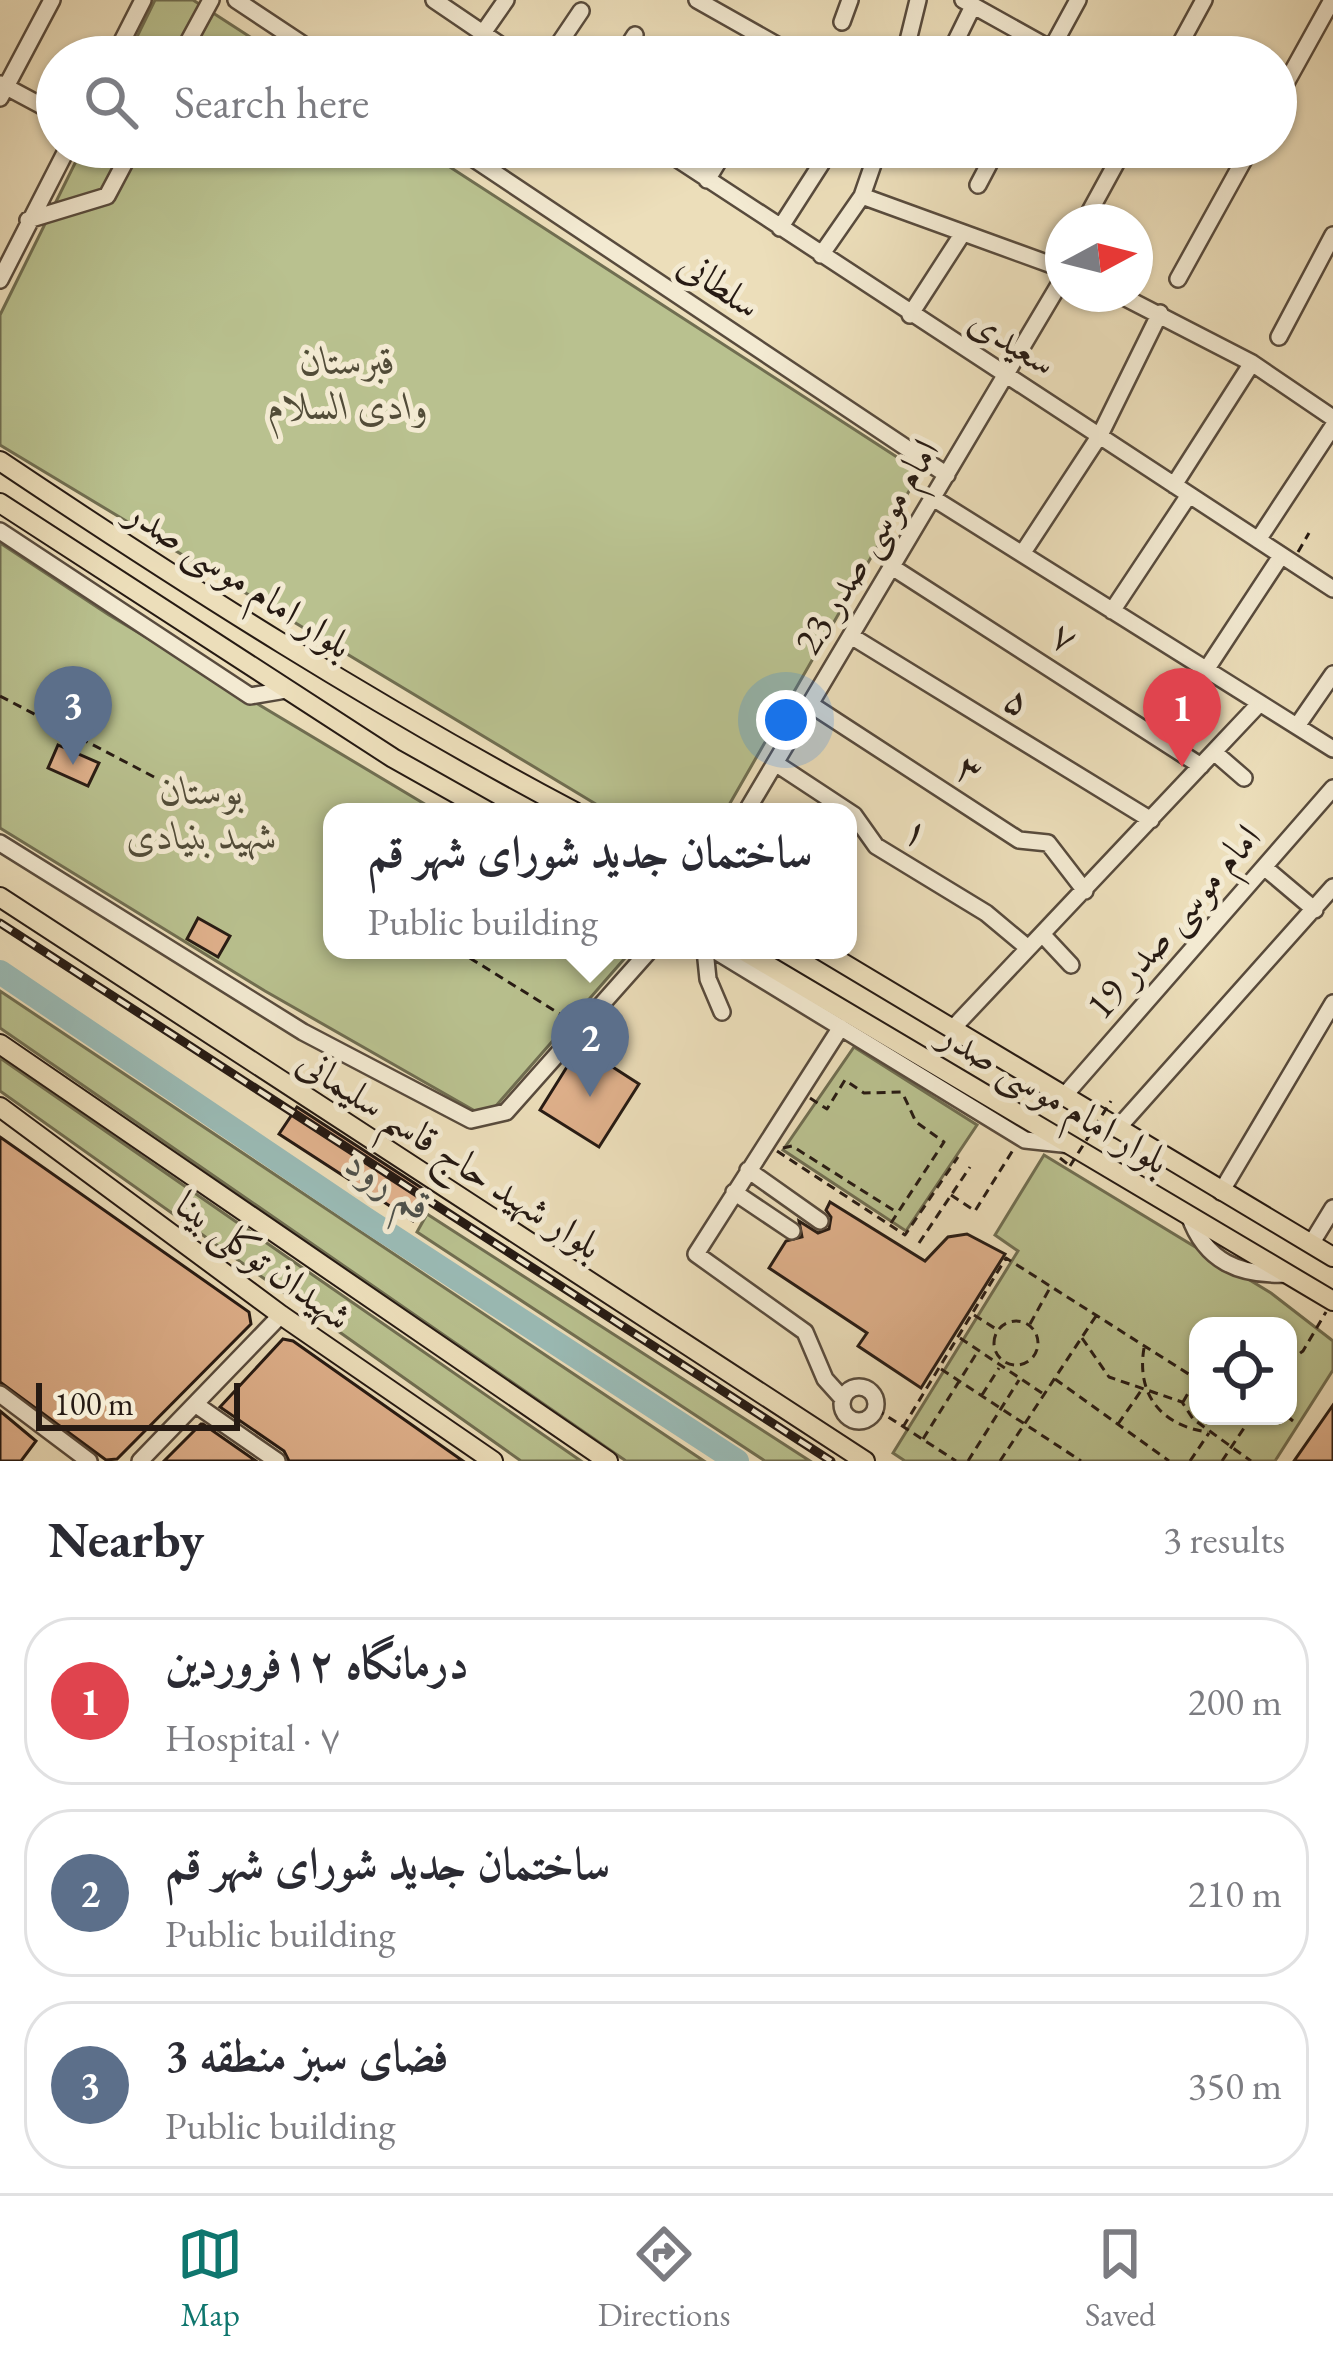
<!DOCTYPE html>
<meta charset="utf-8">
<style>
body{margin:0;font-family:"EB Garamond",Amiri,serif;background:#f2f2f3;color:#2b2b33}
.controls{position:absolute;right:36px;bottom:36px;display:grid;overflow:hidden;border-radius:24px;box-shadow:0 3px 9px #0004}
.controls button{width:108px;height:108px;display:grid;place-items:center;padding:0;border:0;border-bottom:3px solid #e1e1e2;background:#fff;color:#2b2b33;font:60px sans-serif}
.compass{position:absolute;left:1045px;top:204px;width:108px;height:108px;border-radius:50%;background:#fff;box-shadow:0 3px 9px #0004;rotate:83deg}
.scale{position:absolute;left:36px;bottom:30px;width:204px;box-sizing:border-box;padding-left:12px;border:6px solid #261a13;border-top:0;font-size:33px;line-height:42px;white-space:nowrap;color:#261a13;-webkit-text-stroke:9px #f3ead2;paint-order:stroke}
.you{position:absolute;left:786px;top:720px;width:42px;height:42px;margin:-30px;border:9px solid #fff;border-radius:50%;background:#1a73e8;box-shadow:0 0 0 18px #1a73e833}
.badge{display:grid;place-items:center;width:78px;height:78px;border-radius:50%;background:#0f766e;color:#fff;font-size:39px;font-weight:700}
.pin{position:absolute;translate:-50% -99px;filter:drop-shadow(0 3px 6px #0008)}
.pin::after{content:'';position:absolute;top:63px;width:42px;height:36px;background:inherit;clip-path:polygon(0 0,100% 0,50% 100%)}
.popup{position:absolute;left:323px;top:803px;width:534px;height:156px;box-sizing:border-box;display:grid;place-content:center;border-radius:24px;background:#fff;filter:drop-shadow(0 3px 9px #0005);font-size:39px;white-space:nowrap;color:#7c7c81}
.popup b{font-size:45px;color:#2b2b33}
.popup::after{content:'';position:absolute;left:50%;top:100%;margin-left:-24px;border:24px solid transparent;border-top-color:#fff}
.list{margin:0;padding:0;list-style:none}
h2{display:flex;justify-content:space-between;align-items:center;height:156px;margin:0;padding:0 48px;font-size:51px}
h2 small{font-size:39px;font-weight:400;color:#7c7c81}
.list li{display:grid;grid-template-columns:78px 1fr auto;gap:36px;align-items:center;box-sizing:border-box;height:168px;margin:0 24px 24px;padding:0 24px;border:3px solid #e1e1e2;border-radius:48px}
.list b{display:block;font-size:45px;white-space:nowrap}
.list p{margin:0;font-size:39px;white-space:nowrap;color:#7c7c81}
.list em{font-size:39px;font-style:normal;color:#7c7c81}
.icon{flex:none;width:66px;height:66px;fill:none;stroke:currentColor;stroke-width:2;stroke-linecap:round;stroke-linejoin:round}
.map{position:relative;flex:none;width:1333px;height:1461px;overflow:hidden}
.search{position:absolute;background:#fff;box-shadow:0 3px 9px #0004;left:36px;right:36px;top:36px;height:132px;display:flex;align-items:center;gap:30px;box-sizing:border-box;padding:0 42px;border-radius:66px;color:#7c7c81;font-size:45px}
.sheet{height:732px;background:#fff}
nav{display:flex;justify-content:space-around;align-items:center;box-sizing:border-box;height:168px;border-top:3px solid #e1e1e2;background:#fff;font-size:33px;color:#7c7c81}
nav a{display:grid;justify-items:center;gap:6px}
nav .on{color:#0f766e}
.map>svg:first-child{display:block}
</style>
<div class="map">
<svg width="1333" height="1461" viewBox="0 0 1333 1461">
<rect width="100%" height="100%" fill="#ecdeba"/>
<filter id="stains"><feTurbulence type="fractalNoise" baseFrequency=".00167" numOctaves="4"/><feColorMatrix values="0 0 0 0 .2 0 0 0 0 .09 0 0 0 0 .02 0 0 0 .5 -.17"/></filter>
<radialGradient id="worn" r=".72"><stop offset=".6" stop-color="#630" stop-opacity="0"/><stop offset="1" stop-color="#630" stop-opacity=".3"/></radialGradient>
<path fill="#b9c18f" stroke="#706e51" stroke-width="3" fill-rule="evenodd" d="M155,0H193L281,57H127Z
M83,147H419L920,472L725,812H609L0,445V315Z
M0,543L109,615L438,812H332V950H632L495,1107L475,1111L265,991L0,828Z
M0,991L704,1461H626L0,1028Z
M854,1047L977,1125L906,1231L783,1150Z
M0,1058L581,1461H521L0,1091Z
M1044,1155L1271,1293L1333,1341V1370L1275,1461H905L893,1453L1018,1251L995,1235ZM1198,1326H1288V1416H1198Z
M427,1214L810,1461H765L417,1232Z"/>
<g fill="none" stroke-linecap="round" stroke-linejoin="round">
<path stroke="#9abbb6" stroke-width="24" d="M0,972L364,1218L737,1461"/>
</g>
<path fill="#e0b18c" stroke="#261a13" stroke-width="3" d="M58,745L99,763L88,786L48,768Z
M198,918L230,936L218,957L187,939Z
M580,1046L639,1084L599,1147L540,1110Z
M297,1107L431,1194L413,1221L279,1134Z
M0,1137L249,1312L251,1324L117,1459L106,1460L0,1382Z
M830,1202L925,1261L948,1237L967,1234L1005,1254L921,1388L858,1346L867,1333L769,1268L786,1241L802,1237L799,1221L818,1233L829,1229L831,1217L826,1210Z
M283,1339L293,1341L463,1461H289L284,1451L220,1407Z
M1333,1405V1461H1294Z
M0,1411L36,1441L21,1461H0Z
M201,1424H203L256,1461H164Z"/>
<g fill="none" stroke-linecap="round" stroke-linejoin="round">
<g stroke="#584b3d" stroke-width="20">
<path id="minor" d="M236,0L322,57
M434,0L518,57
M697,0L798,57
M963,0L1051,49
M842,22L850,0
M483,33L506,0
M1048,55L1078,0
M114,57L143,0
M180,57L211,0
M550,57L581,11
M621,57L635,35
M904,57L918,0
M948,57L973,6
M1173,57L1204,0
M1,84L57,114
M0,98L52,0
M1276,101L1332,0
M456,147L947,475
M659,147L1333,589
M707,180L727,147
M978,185L998,147
M862,196L1063,269
M28,220L107,196L133,147
M1084,222L1125,147
M780,228L832,147
M821,255L862,196L879,147
M1178,279L1251,147
M0,280L68,147
M1118,294L1252,363L1333,418
M910,315L963,233
M1279,337L1333,235
M1174,485L1252,363
M933,498L1333,749
M0,531L250,696L286,690
M1258,540L1333,426
M1022,554L1100,435L1160,313
M892,567L1201,766
M1112,611L1189,495
M851,636L1151,820
M1206,670L1281,556
M810,704L1019,840L1048,843L1085,891
M1297,726L1333,674
M1214,752L1244,778
M775,763L854,815L876,846L986,913L1028,948
M746,812L1063,278
M0,843L303,1032L471,1120L506,1112L650,950
M1264,867L1315,910
M1042,934L1071,965
M705,950L708,979L722,1012
M714,950L1025,1140L1071,1145
M841,1027L696,1254L805,1332L825,1379L843,1399
M953,1028L1260,703
M1064,1096L1333,788
M1117,1129L1333,887
M748,1170L820,1221
M734,1192L792,1231
M1221,1192L1333,1003
M1189,1215C1205,1262 1240,1276 1287,1274
M1311,1244L1333,1208
M842 1404a17 17 0 1 1 34 0a17 17 0 1 1-34 0Z
M0,1394L89,1461
M195,1404L277,1461
M140,1461L281,1315"/>
</g>
<g stroke="#261a13" stroke-width="22">
<path id="major" d="M0,461C188,587 375,706 575,812
M0,503L393,758L489,812
M0,897L865,1461
M742,950L1333,1301
M821,950L1333,1257
M0,1044L608,1461
M0,1107L281,1315L493,1461"/>
</g>
<path stroke="#261a13" stroke-width="3" stroke-dasharray="9 6" stroke-linecap="butt" d="M1298,552L1309,533
M0,696L156,778
M457,950L568,1019
M810,1098L827,1109L845,1080L864,1093L902,1092
M783,1148L792,1146L898,1213
M777,1151L905,1235L958,1157
M1060,1158L1070,1166
M951,1195L975,1211L1013,1150
M891,1223L944,1142L916,1122L902,1092
M919,1243L970,1167
M974,1315L996,1329
M994 1343a22 22 0 1 1 44 0a22 22 0 1 1-44 0Z
M1030,1324L1051,1286
M960,1338L1042,1393
M1082,1338L1109,1377L1182,1402L1193,1419L1251,1461
M1144,1348C1136,1395 1162,1426 1208,1432
M1288,1362L1303,1351L1326,1312
M941,1369L1081,1461
M1055,1379L1169,1461
M982,1395L999,1368
M1183,1402L1196,1379
M876,1409L956,1461
M1287,1416L1293,1421
M1118,1424L1143,1388
M903,1427L1006,1258L1198,1380
M923,1439L978,1351
M968,1461L1019,1380
M1000,1461L1096,1316
M1190,1461L1209,1433
M1222,1461L1252,1416"/>
<use href="#minor" stroke="#f3ead2" stroke-width="15"/>
<use href="#major" stroke="#ecdeba" stroke-width="18"/>
<g stroke="#261a13" stroke-width="9">
<path id="rail" d="M0,923L831,1461"/>
</g>
<use href="#rail" stroke="#f3ead2" stroke-width="4.5" stroke-dasharray="14" stroke-linecap="butt"/>
<path stroke="#261a13" stroke-width="3" stroke-dasharray="9 6" stroke-linecap="butt" d="M1070,1166L1111,1101"/>
</g>
<g text-anchor="middle" dominant-baseline="central" stroke-width="10" stroke-linejoin="round" paint-order="stroke">
<g font-size="39" fill="#261a13" stroke="#f3ead2">
<text transform="translate(720 284) rotate(34)">سلطانی</text>
<text transform="translate(1013 341) rotate(32)">سعیدی</text>
<text transform="translate(866 546) rotate(-59)">امام موسی صدر 23</text>
<text transform="translate(240 578) rotate(33)">بلوار امام موسی صدر</text>
<text transform="translate(1065 636) rotate(32)">۷</text>
<text transform="translate(1018 700) rotate(31)">۵</text>
<text transform="translate(970 769) rotate(33)">۳</text>
<text transform="translate(917 831) rotate(33)">۱</text>
<text transform="translate(1173 921) rotate(-49)">امام موسی صدر 19</text>
<text transform="translate(1055 1097) rotate(31)">بلوار امام موسی صدر</text>
<text transform="translate(450 1153) rotate(33)">بلوار شهید حاج قاسم سلیمانی</text>
<text transform="translate(264 1260) rotate(36)">شهیدان توکلی بینا</text>
</g>
<g font-size="39" font-style="italic" fill="#524c38" stroke="#f3ead2">
<text x="348" y="360">قبرستان<tspan x="348" dy="45">وادی السلام</tspan></text>
<text x="202" y="790">بوستان<tspan x="202" dy="45">شهید بنیادی</tspan></text>
</g>
<g font-size="42" font-style="italic" fill="#4f524c" stroke="#f3ead2">
<text transform="translate(390 1184) rotate(34)">قم رود</text>
</g>
</g>
<rect width="100%" height="100%" filter="url(#stains)"/>
<rect width="100%" height="100%" fill="url(#worn)"/>
</svg>
<div class="controls">
<button><svg class="icon" aria-label="locate" viewBox="0 0 24 24"><circle cx="12" cy="12" r="6"/><path d="M12 2v4M12 18v4M2 12h4M18 12h4"/></svg></button>
</div>
<svg class="compass" viewBox="-18 -18 36 36"><path d="M0-13l5 13h-10z" fill="#e53935"/><path d="M0 13l5-13h-10z" fill="#7c7c81"/></svg>
<div class="scale">100 m</div>
<div class="you"></div>
<div class="pin badge" style="left:1182px;top:767px;background:#e0444e">1</div>
<div class="pin badge" style="left:590px;top:1097px;background:#5c6f8a">2</div>
<div class="popup"><b>ساختمان جدید شورای شهر قم</b>Public building</div>
<div class="pin badge" style="left:73px;top:765px;background:#5c6f8a">3</div>
<div class="search"><svg class="icon" aria-label="search" viewBox="0 0 24 24"><circle cx="10" cy="10" r="6"/><path d="M15 15l6 6"/></svg>Search here</div>
</div>
<section class="sheet">
<h2>Nearby<small>3 results</small></h2>
<ul class="list">
<li><span class="badge" style="background:#e0444e">1</span><div><b>درمانگاه ١٢فروردین</b><p>Hospital · ۷</p></div><em>200 m</em></li>
<li><span class="badge" style="background:#5c6f8a">2</span><div><b>ساختمان جدید شورای شهر قم</b><p>Public building</p></div><em>210 m</em></li>
<li><span class="badge" style="background:#5c6f8a">3</span><div><b>فضای سبز منطقه 3</b><p>Public building</p></div><em>350 m</em></li>
</ul>
</section>
<nav>
<a class="on"><svg class="icon" aria-label="map" viewBox="0 0 24 24"><path d="M3 6l6-2 6 2 6-2v14l-6 2-6-2-6 2zM9 4v14M15 6v14"/></svg>Map</a>
<a><svg class="icon" aria-label="directions" viewBox="0 0 24 24"><path d="M12 3l9 9-9 9-9-9zM9 14v-3h6M13 9l2 2-2 2"/></svg>Directions</a>
<a><svg class="icon" aria-label="saved" viewBox="0 0 24 24"><path d="M7 4h10v16l-5-4-5 4z"/></svg>Saved</a>
</nav>
